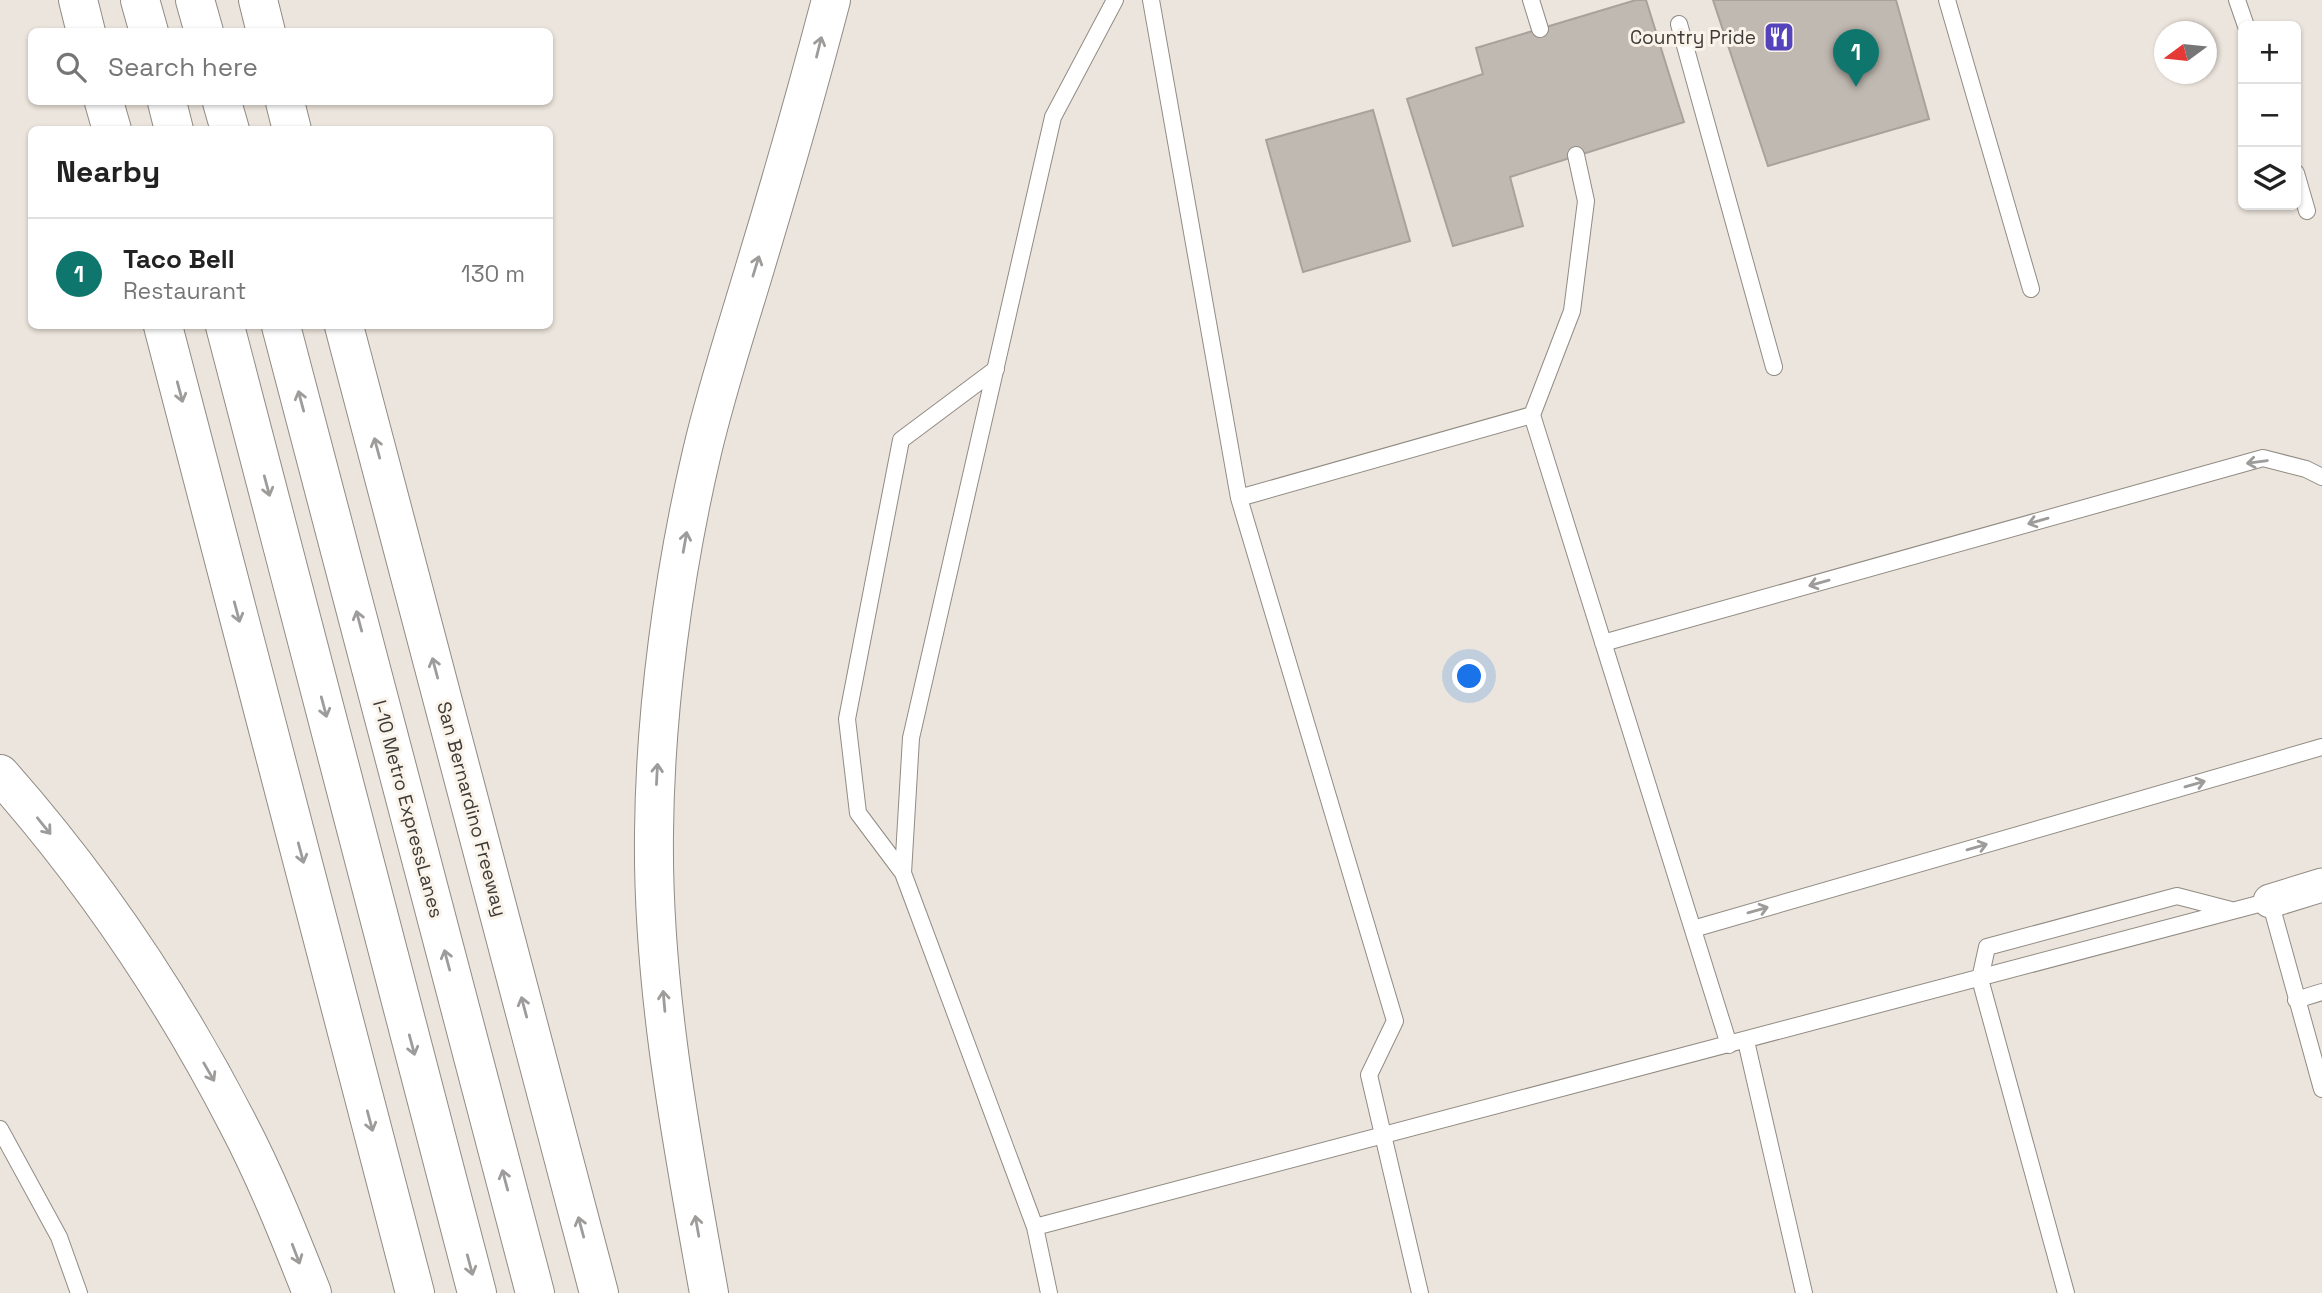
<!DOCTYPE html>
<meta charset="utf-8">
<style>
body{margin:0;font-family:"Space Grotesk",sans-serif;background:#f6f6f6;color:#222}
.controls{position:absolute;right:21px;top:21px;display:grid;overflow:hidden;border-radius:10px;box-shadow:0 2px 5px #0004}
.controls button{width:63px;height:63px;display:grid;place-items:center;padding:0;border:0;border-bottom:2px solid #e0e0e0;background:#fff;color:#222;font:35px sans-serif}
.compass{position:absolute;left:2154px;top:21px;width:63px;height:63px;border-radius:50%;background:#fff;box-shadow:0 2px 5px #0004;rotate:255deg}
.you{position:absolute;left:1470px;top:677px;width:24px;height:24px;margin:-18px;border:5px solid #fff;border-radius:50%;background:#1a73e8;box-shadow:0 0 0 10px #1a73e833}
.badge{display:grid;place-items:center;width:46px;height:46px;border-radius:50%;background:#0f766e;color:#fff;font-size:23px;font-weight:700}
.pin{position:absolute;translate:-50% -58px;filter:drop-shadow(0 2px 4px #0008)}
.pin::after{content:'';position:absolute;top:37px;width:24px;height:21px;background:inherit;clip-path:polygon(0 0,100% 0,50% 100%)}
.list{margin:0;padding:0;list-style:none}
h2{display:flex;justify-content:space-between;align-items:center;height:91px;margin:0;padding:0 28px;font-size:30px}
h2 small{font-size:23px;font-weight:400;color:#767676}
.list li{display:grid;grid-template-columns:46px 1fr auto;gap:21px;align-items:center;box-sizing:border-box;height:112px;padding:0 28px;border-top:2px solid #e0e0e0}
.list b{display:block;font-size:26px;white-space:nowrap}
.list p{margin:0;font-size:23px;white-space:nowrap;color:#767676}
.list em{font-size:23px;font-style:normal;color:#767676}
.icon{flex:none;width:38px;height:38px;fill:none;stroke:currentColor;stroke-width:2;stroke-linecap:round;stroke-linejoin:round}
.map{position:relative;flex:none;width:2322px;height:1293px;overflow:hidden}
.search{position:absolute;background:#fff;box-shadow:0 2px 5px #0004;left:28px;top:28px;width:525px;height:77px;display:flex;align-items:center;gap:18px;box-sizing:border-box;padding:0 24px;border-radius:10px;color:#767676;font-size:26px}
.panel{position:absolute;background:#fff;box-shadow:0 2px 5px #0004;left:28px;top:126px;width:525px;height:203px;border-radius:10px}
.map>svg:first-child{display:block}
</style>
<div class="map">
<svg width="2322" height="1293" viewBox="0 0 2322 1293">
<rect width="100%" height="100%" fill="#ece5dd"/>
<path fill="#c0b9b1" stroke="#a8a29a" stroke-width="2" d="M1636,0H1646L1684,122L1510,177L1523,226L1453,246L1407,99L1483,74L1476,48Z
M1713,0H1896L1929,119L1768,166Z
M1373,110L1410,241L1303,272L1266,140Z"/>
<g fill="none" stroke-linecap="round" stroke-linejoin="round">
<g stroke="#918b83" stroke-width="18">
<path id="service" d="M1151,0L1239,498
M1531,0L1540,29
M1947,0L2031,289
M2237,0L2246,26
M1679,24L1774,367
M2296,173L2307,211
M1532,415L1572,311L1586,201L1576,155
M1603,643L2263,458L2306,469L2322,477
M903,873L858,813L847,719L901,440L996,369
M1693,929L2322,747
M2296,1000L2322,992
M1746,1041L1804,1293
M0,1129L59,1237L79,1293
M1035,1227L903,873L911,738L1053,117L1115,0
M1049,1293L1035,1227L2270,901L2322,1089
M1420,1293L1369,1075L1395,1021L1239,498L1532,415L1729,1045
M2066,1293L1980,979L1987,947L2177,896L2231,910"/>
</g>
<g stroke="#918b83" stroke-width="35">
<path id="minor" d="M2270,901L2322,885"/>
</g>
<g stroke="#918b83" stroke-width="40">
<path id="motorway" d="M78,0L86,32
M140,0L149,32
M195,0L204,32
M258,0L266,32
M104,102L112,130
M167,102L174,130
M222,102L230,130
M285,102L292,130
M163,326L415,1293
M225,326L477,1293
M281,326L535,1293
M344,326L599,1293
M0,774C92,878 173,998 237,1122C266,1177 289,1235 312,1293
M709,1293C682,1142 652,988 654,833C655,711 674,571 702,452C717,388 738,325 757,261C783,175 808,88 831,0"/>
</g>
<use href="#service" stroke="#fff" stroke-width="16"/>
<use href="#minor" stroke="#fff" stroke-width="33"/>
<use href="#motorway" stroke="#fff" stroke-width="38"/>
</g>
<defs><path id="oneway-shaft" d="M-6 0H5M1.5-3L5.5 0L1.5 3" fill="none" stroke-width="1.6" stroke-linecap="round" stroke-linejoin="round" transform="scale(1.75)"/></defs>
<g stroke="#9e9c9b">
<use href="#oneway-shaft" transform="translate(819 47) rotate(-76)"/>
<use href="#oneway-shaft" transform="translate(756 266) rotate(-73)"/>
<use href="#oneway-shaft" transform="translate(180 392) rotate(75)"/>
<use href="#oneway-shaft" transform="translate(301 401) rotate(-105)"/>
<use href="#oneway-shaft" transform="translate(377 448) rotate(-105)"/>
<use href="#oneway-shaft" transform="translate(2257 462) rotate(172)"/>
<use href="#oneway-shaft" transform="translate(267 486) rotate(75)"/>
<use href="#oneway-shaft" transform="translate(2038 521) rotate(164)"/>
<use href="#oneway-shaft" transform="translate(685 542) rotate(-80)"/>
<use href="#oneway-shaft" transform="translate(1819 583) rotate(164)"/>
<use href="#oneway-shaft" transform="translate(237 612) rotate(75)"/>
<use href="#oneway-shaft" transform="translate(359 621) rotate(-105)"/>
<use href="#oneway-shaft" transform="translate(435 668) rotate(-105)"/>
<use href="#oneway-shaft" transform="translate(324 707) rotate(75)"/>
<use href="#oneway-shaft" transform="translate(657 774) rotate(-87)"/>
<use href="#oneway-shaft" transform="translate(2195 784) rotate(-16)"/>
<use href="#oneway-shaft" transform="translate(44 826) rotate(51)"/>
<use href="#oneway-shaft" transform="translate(1977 847) rotate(-16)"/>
<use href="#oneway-shaft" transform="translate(301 853) rotate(75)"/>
<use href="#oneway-shaft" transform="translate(1758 910) rotate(-16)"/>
<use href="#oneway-shaft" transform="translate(447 960) rotate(-105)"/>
<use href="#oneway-shaft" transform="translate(664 1001) rotate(-95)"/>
<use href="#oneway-shaft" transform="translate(524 1007) rotate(-105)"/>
<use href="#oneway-shaft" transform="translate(412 1045) rotate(75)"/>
<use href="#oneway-shaft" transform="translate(209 1072) rotate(60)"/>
<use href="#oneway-shaft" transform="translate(370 1121) rotate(75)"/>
<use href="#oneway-shaft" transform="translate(505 1180) rotate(-105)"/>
<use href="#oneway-shaft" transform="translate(697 1226) rotate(-100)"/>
<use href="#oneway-shaft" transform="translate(581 1227) rotate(-105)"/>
<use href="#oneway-shaft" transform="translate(296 1254) rotate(69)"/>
<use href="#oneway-shaft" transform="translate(470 1265) rotate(75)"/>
</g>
<defs>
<g id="restaurant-square" transform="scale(1.575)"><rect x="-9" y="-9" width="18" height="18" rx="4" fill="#5543bb" stroke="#faf3ea"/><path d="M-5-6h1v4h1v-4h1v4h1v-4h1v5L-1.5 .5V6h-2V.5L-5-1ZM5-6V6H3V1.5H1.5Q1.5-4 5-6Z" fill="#fff"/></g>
</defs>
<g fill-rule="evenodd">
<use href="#restaurant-square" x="1779" y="37"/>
</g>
<g text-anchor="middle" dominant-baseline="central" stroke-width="6" stroke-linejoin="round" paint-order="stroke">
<g font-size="19" fill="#3d3a37" stroke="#faf3ea" text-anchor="end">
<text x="1756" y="37">Country Pride</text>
</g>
<g font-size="19" fill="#3d3a37" stroke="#faf3ea">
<text transform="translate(408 809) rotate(75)">I-10 Metro ExpressLanes</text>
<text transform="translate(472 809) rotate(75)">San Bernardino Freeway</text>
</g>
</g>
</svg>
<div class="controls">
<button>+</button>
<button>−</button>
<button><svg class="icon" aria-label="layers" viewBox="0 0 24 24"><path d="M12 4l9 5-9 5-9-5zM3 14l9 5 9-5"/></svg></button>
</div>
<svg class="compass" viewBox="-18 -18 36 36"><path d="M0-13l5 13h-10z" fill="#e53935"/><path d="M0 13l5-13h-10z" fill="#767676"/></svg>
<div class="you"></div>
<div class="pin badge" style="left:1856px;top:87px">1</div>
<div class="search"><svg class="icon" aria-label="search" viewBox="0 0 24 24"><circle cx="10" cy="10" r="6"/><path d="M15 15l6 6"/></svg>Search here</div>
<section class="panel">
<h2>Nearby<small></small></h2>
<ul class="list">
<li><span class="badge">1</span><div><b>Taco Bell</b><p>Restaurant</p></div><em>130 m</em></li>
</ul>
</section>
</div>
